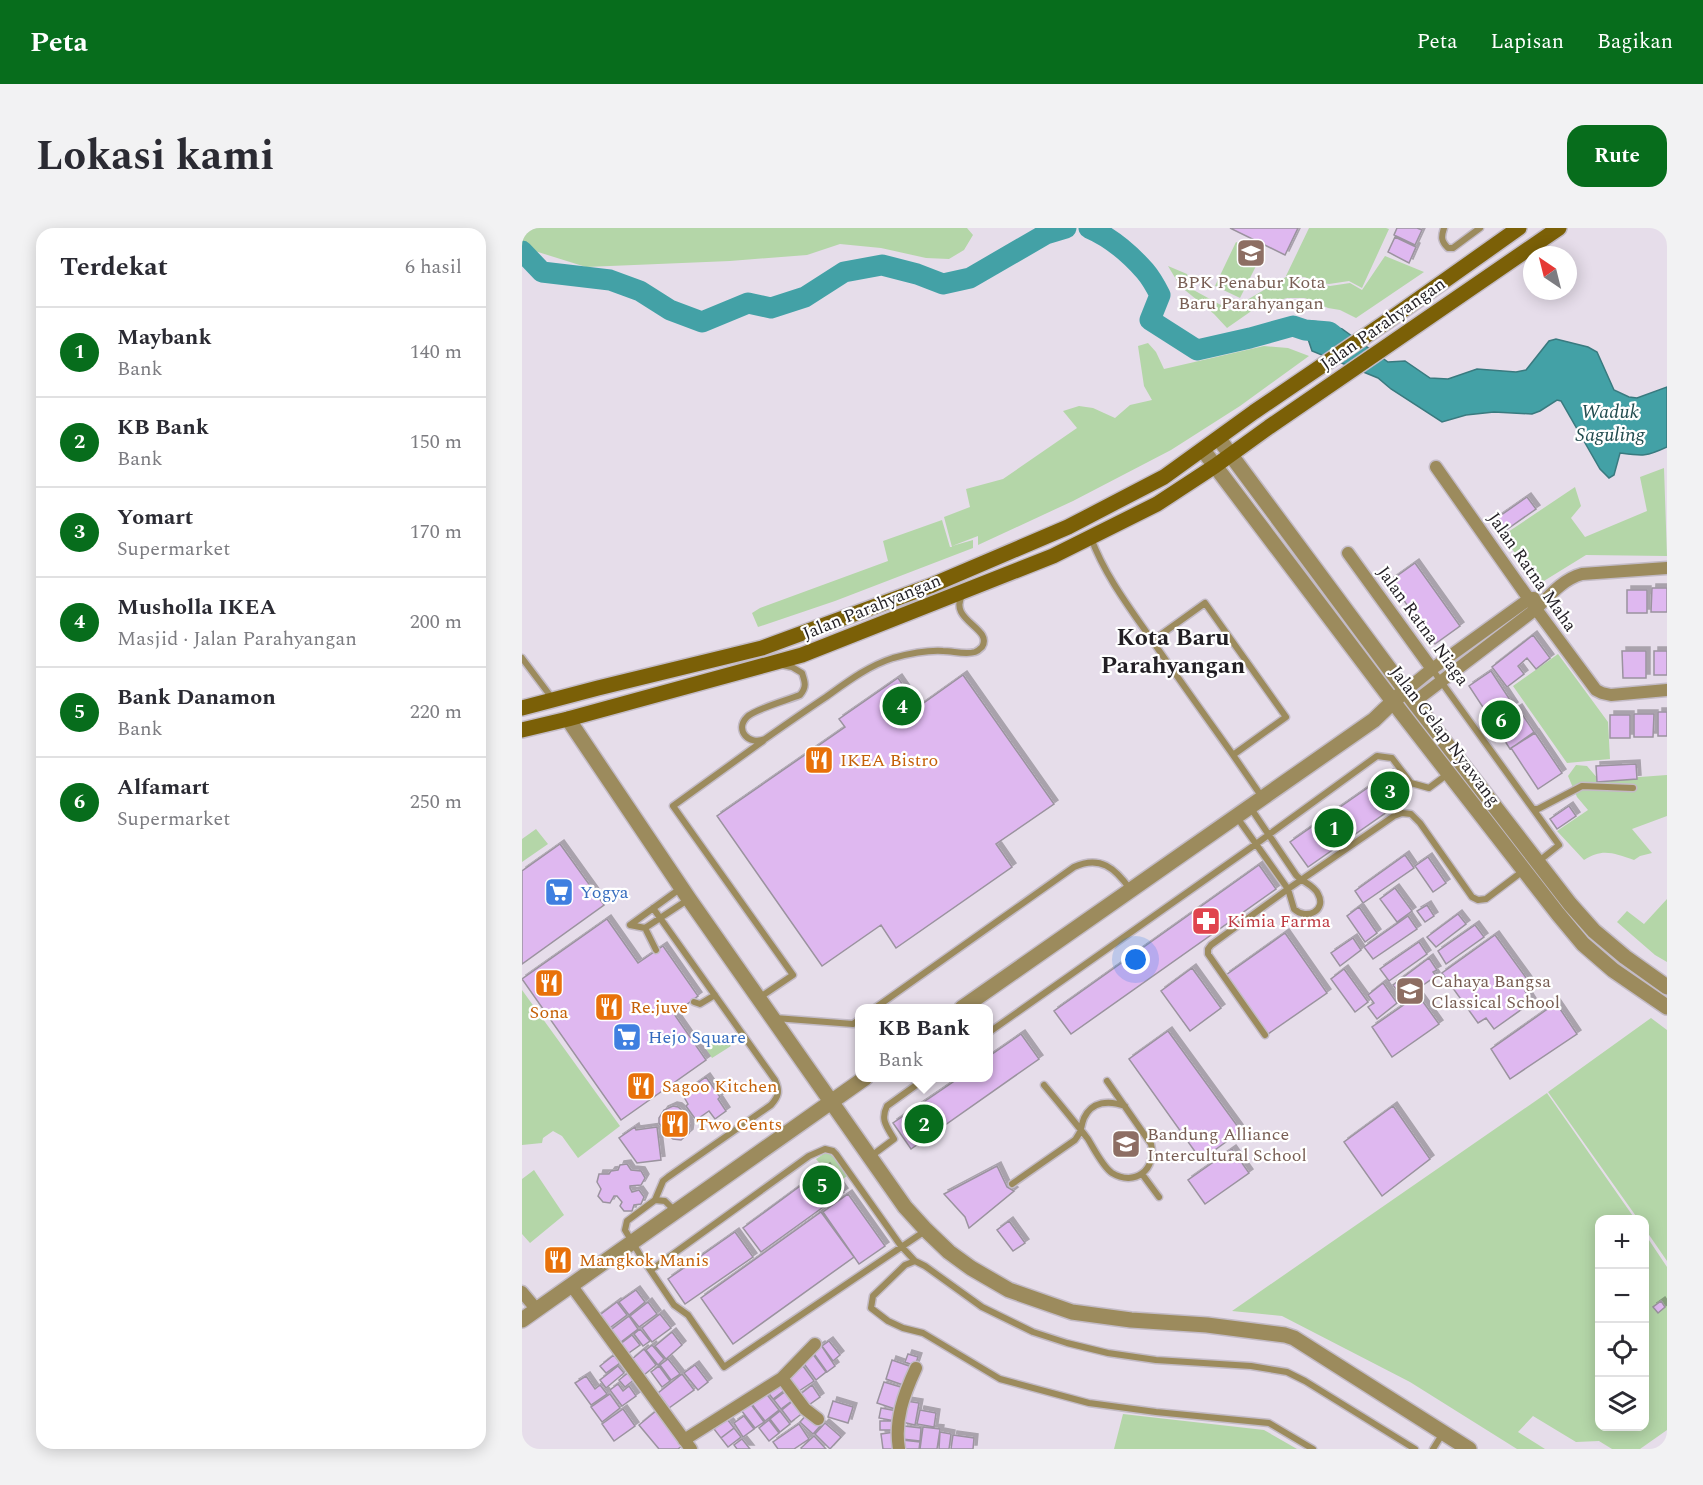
<!DOCTYPE html>
<html lang="id">
<meta charset="utf-8">
<style>
body{margin:0;font-family:Spectral,serif;background:#f2f2f3;color:#2b2b33}
.controls{position:absolute;right:18px;bottom:18px;display:grid;overflow:hidden;border-radius:12px;box-shadow:0 3px 15px #0003}
.controls button{width:54px;height:54px;display:grid;place-items:center;padding:0;border:0;border-bottom:2px solid #e1e1e2;background:#fff;color:#2b2b33;font:30px sans-serif}
.compass{position:absolute;left:1001px;top:18px;width:54px;height:54px;border-radius:50%;background:#fff;box-shadow:0 3px 15px #0003;rotate:325deg}
.you{position:absolute;left:614px;top:732px;width:21px;height:21px;margin:-15px;border:4px solid #fff;border-radius:50%;background:#1a73e8;box-shadow:0 0 0 9px #1a73e833}
.badge{display:grid;place-items:center;width:39px;height:39px;border-radius:50%;background:#076d1c;color:#fff;font-size:20px;font-weight:700}
.pin{position:absolute;translate:-50% -50%;border:3px solid #fff;box-shadow:0 2px 6px #0006}
.popup{position:absolute;left:333px;top:776px;width:138px;height:78px;box-sizing:border-box;display:grid;place-content:center;border-radius:12px;background:#fff;filter:drop-shadow(0 2px 4px #0005);font-size:20px;white-space:nowrap;color:#7c7c81}
.popup b{font-size:22px;color:#2b2b33}
.popup::after{content:'';position:absolute;left:50%;top:100%;margin-left:-12px;border:12px solid transparent;border-top-color:#fff}
.list{margin:0;padding:0;list-style:none}
h2{display:flex;justify-content:space-between;align-items:center;height:78px;margin:0;padding:0 24px;font-size:26px}
h2 small{font-size:20px;font-weight:400;color:#7c7c81}
.list li{display:grid;grid-template-columns:39px 1fr auto;gap:18px;align-items:center;box-sizing:border-box;height:90px;padding:0 24px;border-top:2px solid #e1e1e2}
.list b{display:block;font-size:22px;white-space:nowrap}
.list p{margin:0;font-size:20px;white-space:nowrap;color:#7c7c81}
.list em{font-size:20px;font-style:normal;color:#7c7c81}
.icon{flex:none;width:33px;height:33px;fill:none;stroke:currentColor;stroke-width:2;stroke-linecap:round;stroke-linejoin:round}
.map{position:relative;flex:none;width:1145px;height:1221px;overflow:hidden;border-radius:18px}
header{display:flex;align-items:center;gap:36px;box-sizing:border-box;height:84px;padding:0 30px;background:#076d1c;color:#fff}
header strong{font-size:28px}
nav{display:flex;gap:33px;margin-inline-start:auto;font-size:21px}
.intro{display:flex;align-items:center;justify-content:space-between;box-sizing:border-box;height:144px;padding:0 36px}
h1{margin:0;font-size:42px}
.button{padding:15px 27px;border-radius:18px;background:#076d1c;color:#fff;font-size:21px;font-weight:700}
main{display:flex;gap:36px;padding:0 36px}
aside{flex:1;background:#fff;border-radius:18px;box-shadow:0 3px 15px #0003}
.map>svg:first-child{display:block}
</style>
<header>
<strong>Peta</strong>
<nav><a>Peta</a><a>Lapisan</a><a>Bagikan</a></nav>
</header>
<div class="intro"><h1>Lokasi kami</h1><a class="button">Rute</a></div>
<main>
<aside>
<h2>Terdekat<small>6 hasil</small></h2>
<ul class="list">
<li><span class="badge">1</span><div><b>Maybank</b><p>Bank</p></div><em>140 m</em></li>
<li><span class="badge">2</span><div><b>KB Bank</b><p>Bank</p></div><em>150 m</em></li>
<li><span class="badge">3</span><div><b>Yomart</b><p>Supermarket</p></div><em>170 m</em></li>
<li><span class="badge">4</span><div><b>Musholla IKEA</b><p>Masjid · Jalan Parahyangan</p></div><em>200 m</em></li>
<li><span class="badge">5</span><div><b>Bank Danamon</b><p>Bank</p></div><em>220 m</em></li>
<li><span class="badge">6</span><div><b>Alfamart</b><p>Supermarket</p></div><em>250 m</em></li>
</ul>
</aside>
<div class="map">
<svg width="1145" height="1221" viewBox="0 0 1145 1221">
<defs>
<filter id="shadow"><feDropShadow dx="4" dy="-4" stdDeviation="0" flood-color="#0004"/></filter>
</defs>
<rect width="100%" height="100%" fill="#e6ddea"/>
<path fill="#b4d6a8" d="M0,0H445L451,7L442,22L427,31L404,30L359,20L318,16L285,27L208,33L64,39L0,19Z
M787,0H864L867,1L840,60L827,53L807,56L793,54L782,49L764,48Z
M714,14L740,26L718,70L693,58Z
M863,28L902,44L834,90L818,82L806,80L783,70H765L738,77L705,100L692,86L658,58L646,38L665,46L667,51L666,59L708,82L764,49L780,51L794,56L808,58L828,55L840,62Z
M626,115L634,124L642,141L742,118L766,120L787,128L718,178L649,222L551,273L456,317V308L430,318L451,312V320L313,373L236,399L230,385L238,380L366,333L361,313L420,292L428,319H430L422,289L448,279L444,261L481,251L555,200L541,183L557,178L571,180L593,190L608,177L630,172L622,158L616,118Z
M1142,240L1145,328L1064,327L1017,356L980,308L1053,259L1059,278L1049,290L1063,309L1125,283L1118,249Z
M1036,426L1086,494L1088,531L1045,535L991,458Z
M1054,537L1065,538L1077,552L1145,547V588L1110,601L1130,625L1118,628L1112,632C1092,625 1080,620 1062,632L1035,603L1066,582L1055,569L1046,548Z
M14,601L26,616L0,634V611Z
M1145,671V734L1133,727L1095,694L1105,683L1122,696Z
M0,762L98,898L56,930L40,908L31,903L21,910L20,915L0,917Z
M1129,790L1145,802V1033L1123,1001L1122,992L1116,991L1026,864Z
M201,807L209,818L190,830L183,819Z
M1025,865L1113,991L1078,992V1198H1122L1123,1006L1145,1039V1202L1118,1221H1090L1077,1213L1054,1214L1011,1188L996,1204L1023,1221H995L888,1154L760,1088L710,1083Z
M308,924L312,926L327,947L319,952L306,935L300,938L294,931L303,925Z
M12,942L42,987L8,1015L0,1006V951Z
M601,1186L742,1202L775,1221H592Z"/>
<path fill="#43a1a6" stroke="#397a7f" stroke-width="1.5" d="M788,93L798,94L820,101L866,134L883,133L908,150L926,151L955,141L994,144L1004,142L1027,113L1034,111L1066,119L1075,124L1092,162L1107,169L1115,170L1145,159V219C1124,229 1120,228 1098,225L1092,247L1087,250L1078,241L1039,173L1035,172L1018,183L1010,186L972,184L944,187L920,194L869,161L856,150L790,123L783,102Z"/>
<g fill="none" stroke-linecap="round" stroke-linejoin="round">
<path stroke="#43a1a6" stroke-width="21" d="M567,0C588,9 608,26 623,43C629,50 634,59 638,67L628,92L675,122L728,110L771,98L783,102L807,104L811,107
M0,23L20,44L88,52L118,63L148,82L180,94L226,75L249,80L283,69L322,44L360,37L395,46L421,56L448,50L524,6L544,0"/>
</g>
<path fill="#dfb8f0" stroke="#9b939f" stroke-width="1.5" filter="url(#shadow)" d="M708,0H776L763,27Z
M875,0H895L900,2L893,17L872,7Z
M873,9L894,19L887,35L866,24Z
M1005,269L1014,281L984,302L975,290Z
M893,335L938,398L913,416L868,353Z
M1130,360H1145V384H1129Z
M1105,362H1125V385H1105Z
M1011,407L1028,430L1014,441L1005,430L996,438L1002,446L985,459L970,439Z
M1100,423H1124V450H1101Z
M1132,423H1145V447H1132Z
M969,443L992,478L970,493L947,458Z
M441,447L532,576L474,616L490,639L374,720L359,697L300,738L195,588L323,499L317,491L376,450L396,479Z
M996,480L1012,504L988,521L972,496Z
M1136,484H1145V508H1136Z
M1112,486H1132L1131,509H1112Z
M1088,487H1108V510H1088Z
M1013,505L1040,545L1016,561L989,520Z
M1114,536L1115,551L1075,554L1074,538Z
M867,545L885,570L786,639L768,614Z
M1047,578L1054,588L1035,601L1028,591Z
M38,616L82,677L0,736V643Z
M883,627L892,640L841,675L833,663Z
M906,629L924,655L911,664L893,638Z
M737,637L754,661L549,806L532,783Z
M873,660L890,683L875,694L858,671Z
M905,677L912,688L903,694L895,683Z
M837,679L855,705L843,714L825,688Z
M936,686L944,696L914,719L905,709Z
M886,688L895,701L851,731L842,719Z
M85,691L116,735L141,718L176,768L152,786L184,832L99,892L0,751Z
M953,697L962,709L924,736L916,723Z
M763,705L805,765L746,806L704,747Z
M973,707L1010,758L1003,763L1010,774L972,801L964,790L956,795L920,745Z
M831,710L839,722L818,738L809,725Z
M897,714L905,726L867,753L858,741Z
M907,730L915,742L911,744L914,748L881,771L871,757Z
M670,740L699,780L668,803L639,763Z
M822,741L846,774L833,784L809,751Z
M861,755L875,775L855,791L846,779L852,775L846,767Z
M896,767L917,796L870,829L850,799Z
M1034,775L1055,806L988,851L969,821Z
M646,803L719,903L679,932L607,831Z
M499,806L517,831L389,921L371,895L437,850H466V829Z
M184,849L198,869L196,871L204,883L193,891L187,883L174,892L164,878L166,876L162,869L172,862L170,859Z
M151,878L156,879L163,885L168,897L167,905L159,912L151,911L144,906L137,895V890L142,882Z
M871,878L908,931L860,968L822,914Z
M113,899L114,902L135,899L139,932L115,935L97,910Z
M710,921L727,945L683,976L666,952Z
M105,936L109,942L119,943L123,950L119,957L108,958V960L110,964L117,962L122,969L119,976L112,977L110,983H102L98,978L100,974L95,968H92L88,975L81,974L76,968L79,961L75,954L77,946H87L89,943L96,942L98,937Z
M475,938L485,959L492,963L447,1000L443,989L422,966Z
M304,939L322,964L239,1024L221,1000Z
M326,966L363,1018L337,1036L301,984Z
M299,984L332,1029L211,1116L179,1070Z
M487,993L503,1015L491,1023L475,1002Z
M213,1004L231,1029L163,1076L146,1051Z
M114,1062L123,1074L107,1087L97,1074Z
M1139,1073L1143,1079L1136,1085L1131,1079Z
M95,1074L105,1087L85,1102L75,1089Z
M126,1074L135,1086L117,1099L108,1088Z
M138,1086L149,1100L130,1114L120,1100Z
M107,1088L116,1101L95,1117L86,1104Z
M118,1101L128,1113L121,1118L112,1106Z
M150,1104L160,1117L144,1131L133,1118Z
M110,1107L118,1117L104,1127L97,1117Z
M307,1113L318,1127L311,1133L300,1118Z
M130,1117L142,1131L136,1137L124,1122Z
M299,1117L313,1138L305,1144L290,1123Z
M122,1121L134,1137L122,1147L109,1132Z
M290,1125L304,1144L294,1152L280,1133Z
M386,1126L396,1129L393,1138L383,1134Z
M92,1127L98,1135L84,1145L78,1138Z
M146,1131L158,1146L149,1152L138,1137Z
M370,1132L390,1139L384,1158L364,1151Z
M173,1137L186,1154L176,1162L162,1145Z
M96,1138L102,1145L84,1160L78,1152Z
M137,1138L148,1153L140,1159L129,1144Z
M281,1138L292,1153L274,1165L264,1150Z
M107,1144L113,1151L103,1159L97,1152Z
M160,1146L172,1162L147,1180L136,1165Z
M64,1148L73,1161L78,1157L85,1166L69,1177L53,1155Z
M258,1154L264,1161L251,1171L245,1163Z
M362,1154L382,1160L376,1182L355,1175Z
M96,1156L101,1163L107,1158L114,1168L100,1178L88,1162Z
M290,1157L298,1169L284,1179L276,1168Z
M264,1163L271,1172L259,1181L252,1172Z
M243,1164L257,1182L243,1193L229,1175Z
M88,1166L98,1180L80,1194L69,1179Z
M272,1172L282,1184L269,1194L260,1182Z
M311,1173L331,1179L326,1195L306,1189Z
M384,1173L397,1175L393,1197L380,1194Z
M228,1175L242,1194L233,1200L219,1182Z
M359,1180L375,1183L373,1193L357,1190Z
M101,1181L113,1198L92,1213L80,1196Z
M398,1182L414,1185L412,1199L395,1196Z
M134,1183L161,1217L156,1221H137L117,1197Z
M258,1183L268,1196L258,1204L248,1191Z
M286,1185L299,1197L291,1206L278,1194Z
M222,1188L232,1201L221,1209L212,1195Z
M205,1191L212,1200L199,1210L192,1201Z
M247,1192L257,1205L247,1213L237,1200Z
M358,1193H372V1202H358Z
M303,1195L319,1209L308,1221L293,1206Z
M277,1196L287,1211L272,1221H256L251,1214Z
M382,1198L399,1200L398,1213L380,1211Z
M401,1199L418,1201L415,1221H398Z
M212,1200L219,1209L206,1219L199,1210Z
M373,1204L376,1221H361L359,1206Z
M418,1204L429,1206L427,1221H417Z
M431,1207L452,1210L451,1221H429Z
M292,1208L304,1221H280L279,1220Z
M220,1211L228,1221H215L212,1217Z
M380,1212L398,1214L397,1221H379Z"/>
<g fill="none" stroke-linecap="round" stroke-linejoin="round">
<g stroke="#c3bbc6" stroke-width="9">
<path id="service" d="M922,0C919,9 919,13 926,20H931L958,0
M569,310C582,345 604,375 625,405C653,446 682,486 711,527L764,489L683,375L630,413
M0,430L30,470
M260,437L270,439L280,445C283,454 285,459 278,467C266,472 233,481 225,489C212,502 227,518 243,511C263,497 283,483 304,469C325,454 346,438 371,430C386,426 405,422 421,423C431,423 443,427 453,424C456,423 458,421 460,419C472,400 424,392 441,366
M910,441L1011,581H1016L1060,558L1111,560
M711,527L740,569
M1011,581L1037,617L1017,633
M714,588L766,661L772,681C785,693 805,682 796,666C792,657 780,654 774,647L728,579
M131,680L253,852C258,863 257,868 249,877L146,949L141,953L133,972L105,993L103,1002L118,1027L152,1077L166,1087L202,1139L403,1003
M108,697L123,700L167,671
M108,697L159,660
M123,700L134,722
M237,770L271,747L151,578L241,513
M172,774L178,776L193,767
M353,780L552,639C578,627 593,640 608,661
M253,790L331,796L338,791
M466,805L734,616L855,528L870,530L889,555L907,560L927,545
M743,807L686,726V721L689,717L766,661L872,588L880,585L889,586L898,595L950,669L956,672L964,671L1001,643
M522,857C537,875 552,893 566,911C572,921 581,939 590,945C613,959 635,941 629,916L585,853
M348,929L372,911C365,899 358,892 365,878L404,850
M620,946L637,969
M490,956L553,912C561,902 558,900 562,890C570,873 587,872 603,878
M133,972L143,973L153,983
M129,1042L287,928L303,921L311,923L314,926L379,1018L393,1033
M791,1221L747,1195L634,1184L567,1175L478,1151L401,1105L381,1100L366,1093L349,1080L351,1068L383,1037L393,1033L403,1038L460,1079L511,1104L545,1115L586,1125L634,1132L729,1138L765,1144L783,1153L893,1221
M911,1221L921,1205"/>
</g>
<g stroke="#c3bbc6" stroke-width="15">
<path id="minor" d="M914,239L1014,381L1074,462L1080,465L1089,467L1145,462
M826,325L910,441
M883,463L910,441L1007,371L1012,370
M892,474L1014,381C1027,368 1041,351 1060,346L1145,340
M49,1057L169,1221
M0,1064L15,1082
M260,1150L283,1181L296,1191
M162,1212L260,1150L293,1116
M377,1221C372,1192 382,1166 394,1140"/>
</g>
<g stroke="#c3bbc6" stroke-width="18">
<path id="tertiary" d="M697,211L892,474L1048,676L1072,703L1103,729L1145,759
M681,222L879,484L1036,686L1061,716L1091,742L1145,779
M46,491L167,671L383,979L404,1002L427,1024L449,1040L487,1062L550,1084L609,1092L685,1097L763,1107L772,1110L947,1221
M440,780L852,492L878,467
M0,1092L343,850"/>
</g>
<g stroke="#c3bbc6" stroke-width="18">
<path id="secondary" d="M0,480L76,460L240,420L408,358L546,299L642,249L732,184L867,92L997,0
M0,502L46,491L280,427L531,328L635,276L693,238L747,199L1037,0"/>
</g>
<use href="#service" stroke="#9c8b5d" stroke-width="6"/>
<use href="#minor" stroke="#9c8b5d" stroke-width="12"/>
<use href="#tertiary" stroke="#9c8b5d" stroke-width="15"/>
<use href="#secondary" stroke="#7b6007" stroke-width="15"/>
</g>
<defs>
<g id="school-square" transform="scale(1.5)"><rect x="-9" y="-9" width="18" height="18" rx="4" fill="#8d6e63" stroke="#fff"/><path d="M0-5L7-2L0 1L-7-2ZM-4 1L0 2.5L4 1V4Q0 6-4 4Z" fill="#fff"/></g>
<g id="restaurant-square" transform="scale(1.5)"><rect x="-9" y="-9" width="18" height="18" rx="4" fill="#e8710a" stroke="#fff"/><path d="M-5-6h1v4h1v-4h1v4h1v-4h1v5L-1.5 .5V6h-2V.5L-5-1ZM5-6V6H3V1.5H1.5Q1.5-4 5-6Z" fill="#fff"/></g>
<g id="supermarket-square" transform="scale(1.5)"><rect x="-9" y="-9" width="18" height="18" rx="4" fill="#3f7fe0" stroke="#fff"/><path d="M-6-5.5h2.5l.6 2H6L4.5 2H-2.5L-4.4-4H-6ZM-1.5 3.2a1.3 1.3 0 1 0 .1 0ZM3 3.2a1.3 1.3 0 1 0 .1 0Z" fill="#fff"/></g>
<g id="pharmacy-square" transform="scale(1.5)"><rect x="-9" y="-9" width="18" height="18" rx="4" fill="#e0444e" stroke="#fff"/><path d="M-2-6h4v4h4v4h-4v4h-4v-4h-4v-4h4Z" fill="#fff"/></g>
</defs>
<g fill-rule="evenodd">
<use href="#school-square" x="729" y="25"/>
<use href="#restaurant-square" x="297" y="532"/>
<use href="#supermarket-square" x="37" y="664"/>
<use href="#pharmacy-square" x="684" y="693"/>
<use href="#restaurant-square" x="27" y="755"/>
<use href="#school-square" x="888" y="763"/>
<use href="#restaurant-square" x="87" y="779"/>
<use href="#supermarket-square" x="105" y="809"/>
<use href="#restaurant-square" x="119" y="858"/>
<use href="#restaurant-square" x="153" y="896"/>
<use href="#school-square" x="604" y="916"/>
<use href="#restaurant-square" x="36" y="1032"/>
</g>
<g text-anchor="middle" dominant-baseline="central" stroke-width="4.5" stroke-linejoin="round" paint-order="stroke">
<g font-size="18" fill="#785e54" stroke="#fff" text-anchor="start">
<text x="729" y="54" text-anchor="middle">BPK Penabur Kota<tspan x="729" dy="21">Baru Parahyangan</tspan></text>
<text x="909" y="753">Cahaya Bangsa<tspan x="909" dy="21">Classical School</tspan></text>
<text x="625" y="906">Bandung Alliance<tspan x="625" dy="21">Intercultural School</tspan></text>
</g>
<g font-size="18" fill="#221f24" stroke="#fff">
<text transform="translate(861 96) rotate(-35)">Jalan Parahyangan</text>
<text transform="translate(1010 344) rotate(55)">Jalan Ratna Maha</text>
<text transform="translate(350 379) rotate(-22)">Jalan Parahyangan</text>
<text transform="translate(901 398) rotate(54)">Jalan Ratna Niaga</text>
<text transform="translate(923 508) rotate(53)">Jalan Gelap Nyawang</text>
</g>
<g font-size="18" fill="#c56008" stroke="#fff" text-anchor="start">
<text x="318" y="532">IKEA Bistro</text>
<text x="108" y="779">Re.juve</text>
<text x="27" y="784" text-anchor="middle">Sona</text>
<text x="140" y="858">Sagoo Kitchen</text>
<text x="174" y="896">Two Cents</text>
<text x="57" y="1032">Mangkok Manis</text>
</g>
<g font-size="18" fill="#366cbe" stroke="#fff" text-anchor="start">
<text x="58" y="664">Yogya</text>
<text x="126" y="809">Hejo Square</text>
</g>
<g font-size="18" fill="#be3a42" stroke="#fff" text-anchor="start">
<text x="705" y="693">Kimia Farma</text>
</g>
<g font-size="20" font-style="italic" fill="#234d50" stroke="#fff">
<text x="1088" y="184">Waduk<tspan x="1088" dy="23">Saguling</tspan></text>
</g>
<g font-size="24" font-weight="bold" fill="#221f24" stroke="#fff">
<text x="651" y="410">Kota Baru<tspan x="651" dy="28">Parahyangan</tspan></text>
</g>
</g>
</svg>
<div class="controls">
<button>+</button>
<button>−</button>
<button><svg class="icon" aria-label="locate" viewBox="0 0 24 24"><circle cx="12" cy="12" r="6"/><path d="M12 2v4M12 18v4M2 12h4M18 12h4"/></svg></button>
<button><svg class="icon" aria-label="layers" viewBox="0 0 24 24"><path d="M12 4l9 5-9 5-9-5zM3 14l9 5 9-5"/></svg></button>
</div>
<svg class="compass" viewBox="-18 -18 36 36"><path d="M0-13l5 13h-10z" fill="#e53935"/><path d="M0 13l5-13h-10z" fill="#7c7c81"/></svg>
<div class="you"></div>
<div class="pin badge" style="left:812px;top:600px">1</div>
<div class="pin badge" style="left:402px;top:896px">2</div>
<div class="popup"><b>KB Bank</b>Bank</div>
<div class="pin badge" style="left:868px;top:563px">3</div>
<div class="pin badge" style="left:380px;top:478px">4</div>
<div class="pin badge" style="left:300px;top:957px">5</div>
<div class="pin badge" style="left:979px;top:492px">6</div>
</div>
</main>
